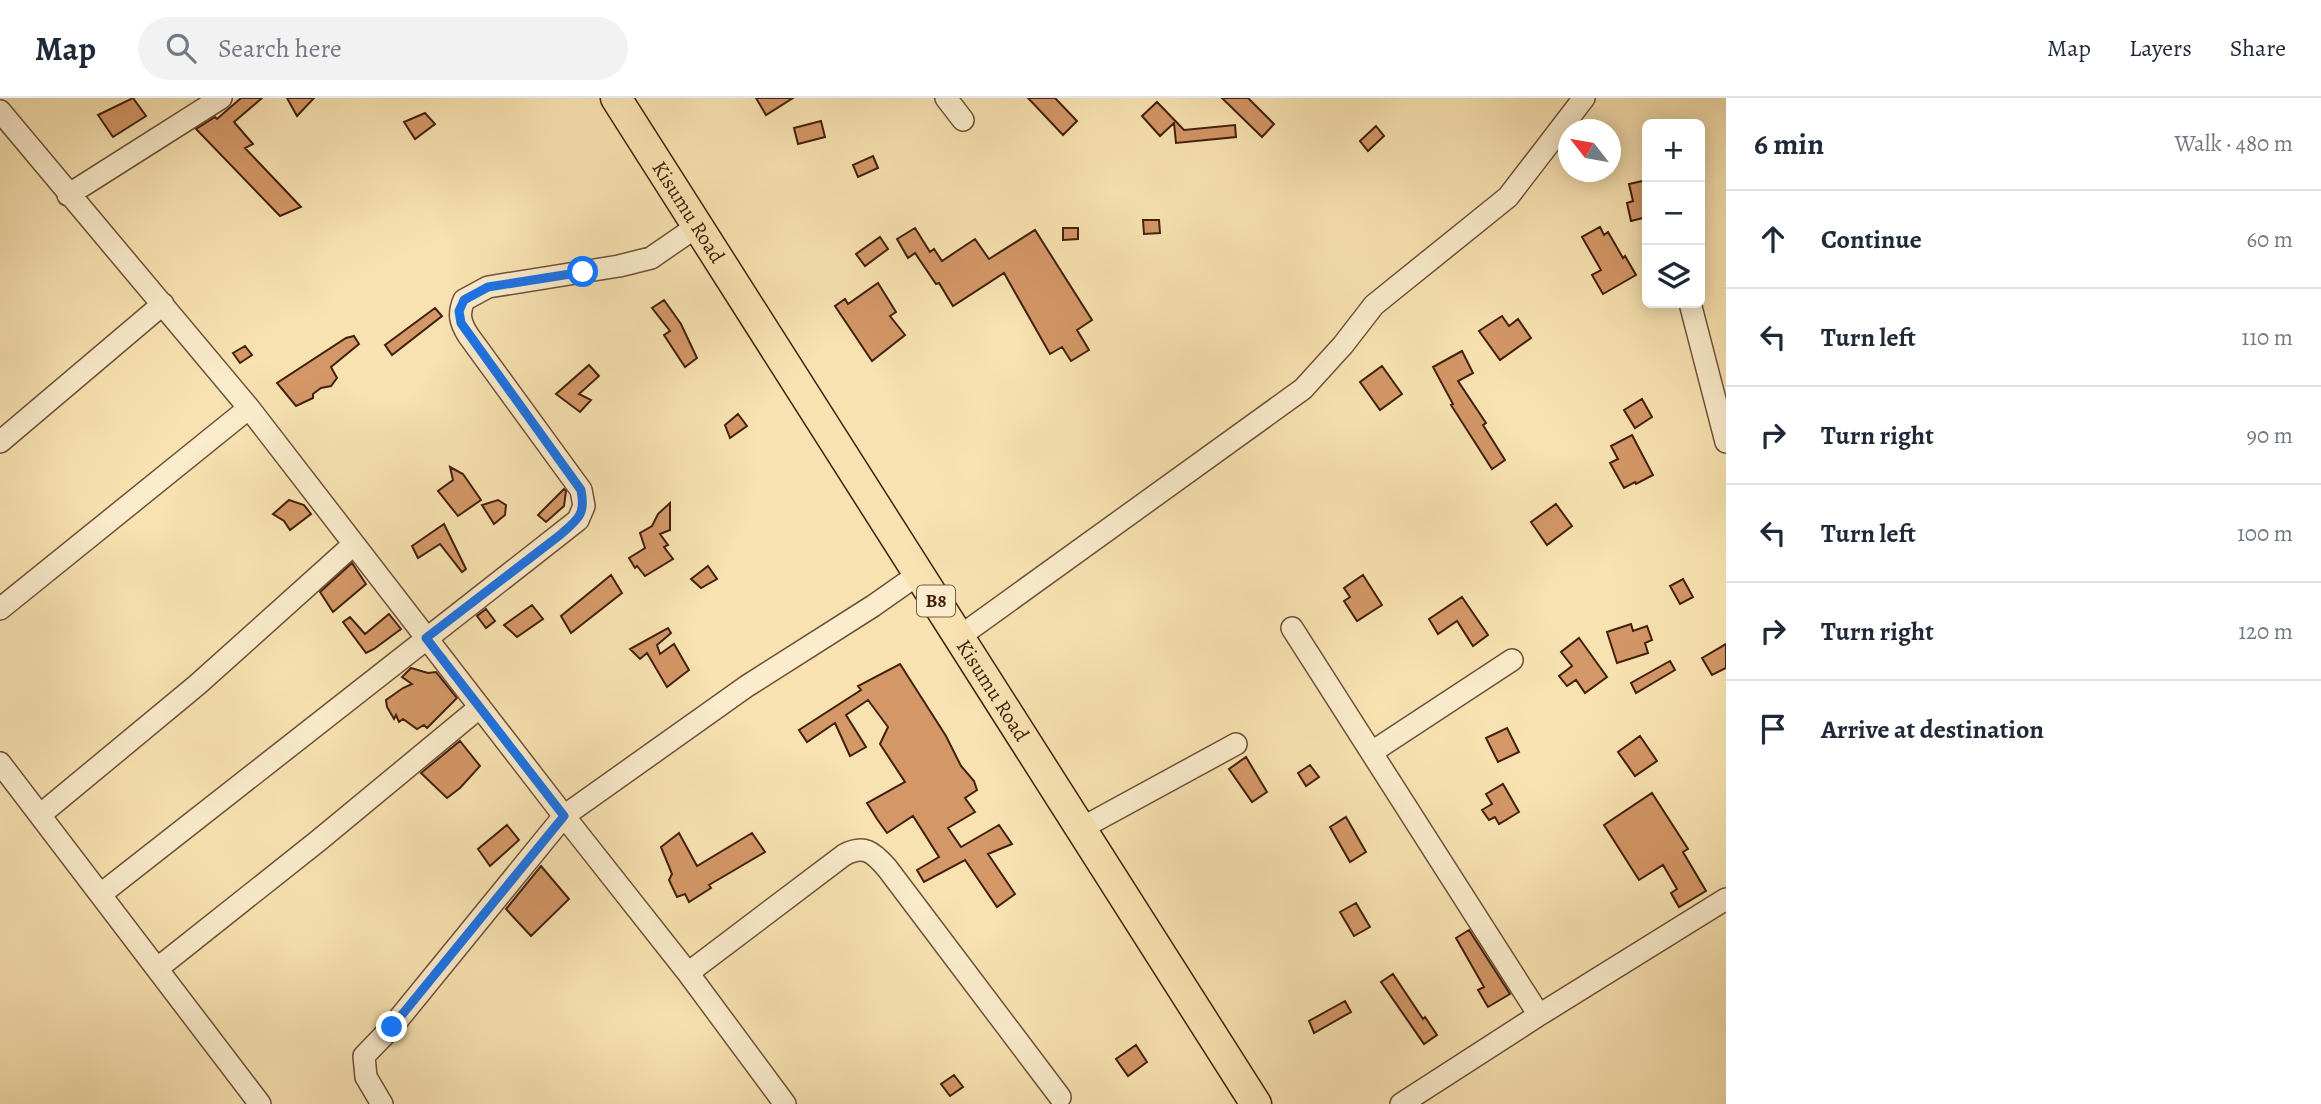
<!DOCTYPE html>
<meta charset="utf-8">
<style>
body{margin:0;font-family:Alegreya,serif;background:#f2f2f3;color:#1f2937}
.controls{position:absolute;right:21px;top:21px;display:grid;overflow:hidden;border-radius:10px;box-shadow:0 4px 18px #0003}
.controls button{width:63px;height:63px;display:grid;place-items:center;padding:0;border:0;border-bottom:2px solid #e0e1e3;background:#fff;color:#1f2937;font:35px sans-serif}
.compass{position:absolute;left:1558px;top:21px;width:63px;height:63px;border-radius:50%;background:#fff;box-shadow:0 4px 18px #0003;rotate:301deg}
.stop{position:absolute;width:21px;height:21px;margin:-16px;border:5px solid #1a73e8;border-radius:50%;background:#fff}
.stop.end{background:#1a73e8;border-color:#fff;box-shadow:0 2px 7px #0008}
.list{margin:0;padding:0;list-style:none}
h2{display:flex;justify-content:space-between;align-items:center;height:91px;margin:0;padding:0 28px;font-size:30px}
h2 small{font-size:23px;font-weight:400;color:#747a83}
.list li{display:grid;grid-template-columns:46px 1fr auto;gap:21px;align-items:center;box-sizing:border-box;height:98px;padding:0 28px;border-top:2px solid #e0e1e3}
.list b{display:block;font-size:26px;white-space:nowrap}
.list em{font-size:23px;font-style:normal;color:#747a83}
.icon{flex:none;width:38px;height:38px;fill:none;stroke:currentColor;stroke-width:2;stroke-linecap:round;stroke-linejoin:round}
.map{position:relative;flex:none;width:1726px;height:1006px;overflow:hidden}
header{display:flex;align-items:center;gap:42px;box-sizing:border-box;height:98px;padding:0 35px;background:#fff;border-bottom:2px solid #e0e1e3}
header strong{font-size:33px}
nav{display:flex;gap:38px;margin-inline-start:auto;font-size:24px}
.search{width:490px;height:63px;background:#f2f2f3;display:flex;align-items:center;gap:18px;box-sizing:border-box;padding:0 24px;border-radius:38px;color:#747a83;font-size:26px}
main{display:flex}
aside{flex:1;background:#fff}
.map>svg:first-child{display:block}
</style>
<header>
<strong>Map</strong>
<div class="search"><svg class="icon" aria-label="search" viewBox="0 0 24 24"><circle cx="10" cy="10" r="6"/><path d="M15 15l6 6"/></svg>Search here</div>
<nav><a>Map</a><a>Layers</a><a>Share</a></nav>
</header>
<main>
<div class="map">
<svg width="1726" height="1006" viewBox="0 0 1726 1006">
<rect width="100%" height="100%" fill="#f8e2b1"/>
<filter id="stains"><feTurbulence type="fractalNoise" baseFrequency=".00286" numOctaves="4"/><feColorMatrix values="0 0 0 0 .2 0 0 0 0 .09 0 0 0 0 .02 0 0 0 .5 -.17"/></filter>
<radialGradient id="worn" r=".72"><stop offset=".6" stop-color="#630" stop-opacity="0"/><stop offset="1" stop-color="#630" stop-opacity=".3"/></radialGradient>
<path fill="#d49767" stroke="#42200e" stroke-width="2" d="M133,0L146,18L113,39L98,17Z
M241,0H262L234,24L253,46L245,50L301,109L280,118L196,31L215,19L217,21Z
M287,0H314L297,18Z
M756,0H793L766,17Z
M1028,0H1055L1077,23L1063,37Z
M1222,0H1248L1274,26L1262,39Z
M1157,4L1184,32L1235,27L1236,39L1176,45L1174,25L1160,38L1142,18Z
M425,15L435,26L415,41L404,24Z
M821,23L825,39L798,46L794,30Z
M1376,28L1384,38L1368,53L1360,43Z
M873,58L878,70L858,79L853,67Z
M1647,82V119L1631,123L1627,105L1633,103L1629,86Z
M1143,122H1159L1160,135L1144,136Z
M1600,129L1604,137L1608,134L1623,160L1625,158L1636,177L1603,196L1592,177L1601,172L1582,139Z
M915,130L930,154L934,151L942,163L975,141L989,161L1035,132L1092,222L1077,232L1089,252L1071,263L1062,249L1050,256L1004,175L953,208L939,185L936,186L915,155L908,160L897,141Z
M1063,130H1078V141L1063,142Z
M880,139L888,151L865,168L856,156Z
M878,185L896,214L890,218L905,237L872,263L835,208L845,201L848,206Z
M664,202L681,226L697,260L685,269L664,237L670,233L652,210Z
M435,210L442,218L392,257L385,247Z
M1502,218L1509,228L1518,221L1531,240L1500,262L1479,233Z
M354,238L359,246L331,269L337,280L331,288L321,290L313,296V300L296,308L277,285L346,240Z
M245,248L252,257L240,265L233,255Z
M1462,253L1473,275L1458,283L1486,325L1483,327L1505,362L1492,371L1451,307L1453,306L1433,269Z
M589,267L599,278L579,296L591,302L580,314L556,296Z
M1382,268L1402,296L1380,312L1360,284Z
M1642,301L1652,319L1635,330L1624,312Z
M738,316L747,328L730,340L725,327Z
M1632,337L1653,377L1636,386L1635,384L1624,390L1610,365L1618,361L1611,348Z
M450,369L463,376L481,402L458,418L438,393L453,382Z
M564,391L566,393L564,408L546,424L538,417Z
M289,402L304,407L311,416L290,432L284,423L273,416Z
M498,402L506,407L505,417L494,426L482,407Z
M670,405V432L660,436L668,447L664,449L673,461L645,478L637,468L635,470L629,460L645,450L640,435L652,428L658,416Z
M1556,406L1572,428L1547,447L1531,424Z
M444,426L466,471L462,474L440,446L418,460L412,448Z
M352,465L366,486L333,514L320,494Z
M708,468L717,481L701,490L691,481Z
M611,477L622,495L571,535L561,518Z
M1363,477L1382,507L1357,523L1344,503L1350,499L1344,490Z
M1683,481L1693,499L1680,506L1670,488Z
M1462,499L1488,537L1473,548L1457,523L1438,536L1429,521Z
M532,507L543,521L517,539L504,527Z
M486,511L495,523L486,530L477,518Z
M389,516L401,531L374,551L366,555L343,524L350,519L365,536Z
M1631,526L1633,533L1647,528L1652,542L1645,545L1648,555L1617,565L1607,534Z
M668,530L671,535L657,547L660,556L674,546L689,572L667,589L647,555L640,561L630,551Z
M1579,540L1607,579L1585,595L1576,582L1567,588L1559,578L1572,568L1561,554Z
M1726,546V570L1712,577L1702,560Z
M1670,563L1675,572L1636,595L1631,585Z
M900,566L946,638L961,668L974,683L977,692L965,700L975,714L948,730L961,749L999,727L1012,746L988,756L1015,796L997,809L965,762L924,784L917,772L939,759L913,718L887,735L877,721L867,705L905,684L880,646L888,629L868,602L846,617L866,649L850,658L835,625L807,644L799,632L861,592L858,588Z
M411,570L428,575L436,574L457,600L427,630L424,627L417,631L403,621L399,624L396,617L394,621L387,609L386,602L403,590L412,586L402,579Z
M1507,630L1519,654L1498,664L1486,640Z
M1640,638L1657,663L1635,678L1618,654Z
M460,643L480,668L460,690L447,700L421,675Z
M1246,659L1267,694L1252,704L1229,671Z
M1310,667L1319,679L1306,688L1298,675Z
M1503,686L1519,714L1499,726L1495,719L1489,722L1482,712L1492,706L1486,696Z
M1652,695L1688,751L1683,754L1706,793L1679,809L1671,795L1677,791L1663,767L1639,782L1604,727Z
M1346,719L1366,754L1350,764L1330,729Z
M507,727L519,742L490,768L478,751Z
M679,735L697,768L752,735L765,754L709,787L711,790L689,804L685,796L677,799L669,782L672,776L661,749Z
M541,768L569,801L531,838L506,811Z
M1356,805L1370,829L1354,838L1340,814Z
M1469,832L1510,896L1488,909L1478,892L1484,889L1456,840Z
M1393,876L1423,921L1425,919L1437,937L1424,946L1381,884Z
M1345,903L1351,914L1314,935L1309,923Z
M1136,947L1147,964L1128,978L1116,961Z
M954,977L963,989L950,998L941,986Z"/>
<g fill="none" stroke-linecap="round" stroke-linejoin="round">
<g stroke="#705037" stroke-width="24">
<path id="minor" d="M946,0L963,22
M0,13L249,310L564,718L688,875L785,1006
M68,97L221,0
M1690,205L1726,344
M0,344L163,206
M0,511L249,310
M1292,530L1539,917
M959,539L1303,291L1343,247L1374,207L1508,99L1584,0
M1372,654L1512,562
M0,665L260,1006
M40,717L197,587L354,446
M1080,731L1236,646
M101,796L578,422L584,408L581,392L468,237C460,224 458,216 464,202L488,189L619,168L651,160L699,127
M158,870L318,743L480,609
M688,875L844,757C864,746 873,754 887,770L1060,999
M382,1006L366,979L364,958L392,929L564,718L747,588L873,508L920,475
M1401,1006L1539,917L1726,801"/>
</g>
<g stroke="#42200e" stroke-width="33">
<g id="highway">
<path id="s1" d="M616,0L1256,1006"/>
</g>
</g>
<use href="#minor" stroke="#faeccc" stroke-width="21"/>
<use href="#highway" stroke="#f8e2b1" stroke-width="30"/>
</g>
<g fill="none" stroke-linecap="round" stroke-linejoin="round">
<path stroke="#1a73e8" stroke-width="9" d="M392,929L564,718L426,540L560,437C578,421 586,417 581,392L461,225L459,213L464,202L488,189L583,174"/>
</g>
<g text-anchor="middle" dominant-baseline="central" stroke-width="5" stroke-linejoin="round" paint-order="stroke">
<rect fill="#faeccc" stroke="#795d47" stroke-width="2" x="917" y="487.5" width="38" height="31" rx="5"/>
<g font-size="19" font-weight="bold" fill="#42200e">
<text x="936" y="503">B8</text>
</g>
<g font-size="21" fill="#42200e" stroke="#faeccc">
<text stroke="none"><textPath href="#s1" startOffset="135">Kisumu Road</textPath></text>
<text stroke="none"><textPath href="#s1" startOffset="702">Kisumu Road</textPath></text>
</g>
</g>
<rect width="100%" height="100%" filter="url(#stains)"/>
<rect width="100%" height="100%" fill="url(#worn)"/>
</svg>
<div class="controls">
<button>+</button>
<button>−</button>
<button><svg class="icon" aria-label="layers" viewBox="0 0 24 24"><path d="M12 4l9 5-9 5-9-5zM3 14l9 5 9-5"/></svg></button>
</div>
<svg class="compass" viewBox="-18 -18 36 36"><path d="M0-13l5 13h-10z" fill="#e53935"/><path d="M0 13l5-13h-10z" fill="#747a83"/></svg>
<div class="stop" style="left:583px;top:174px"></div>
<div class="stop end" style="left:392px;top:929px"></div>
</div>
<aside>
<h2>6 min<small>Walk · 480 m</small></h2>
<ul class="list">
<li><svg class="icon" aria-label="ahead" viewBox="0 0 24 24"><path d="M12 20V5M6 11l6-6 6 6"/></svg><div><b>Continue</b></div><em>60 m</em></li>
<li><svg class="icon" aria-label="left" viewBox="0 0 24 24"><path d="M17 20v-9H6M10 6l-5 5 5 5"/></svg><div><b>Turn left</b></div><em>110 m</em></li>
<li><svg class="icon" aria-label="right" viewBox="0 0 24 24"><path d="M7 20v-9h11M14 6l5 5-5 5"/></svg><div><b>Turn right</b></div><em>90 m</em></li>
<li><svg class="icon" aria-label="left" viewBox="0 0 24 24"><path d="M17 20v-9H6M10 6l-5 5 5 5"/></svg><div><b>Turn left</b></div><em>100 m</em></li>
<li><svg class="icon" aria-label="right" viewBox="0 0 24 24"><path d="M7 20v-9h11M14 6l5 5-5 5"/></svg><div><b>Turn right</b></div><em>120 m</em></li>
<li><svg class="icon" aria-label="arrive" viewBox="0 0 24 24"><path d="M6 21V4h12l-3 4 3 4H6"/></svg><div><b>Arrive at destination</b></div></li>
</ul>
</aside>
</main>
